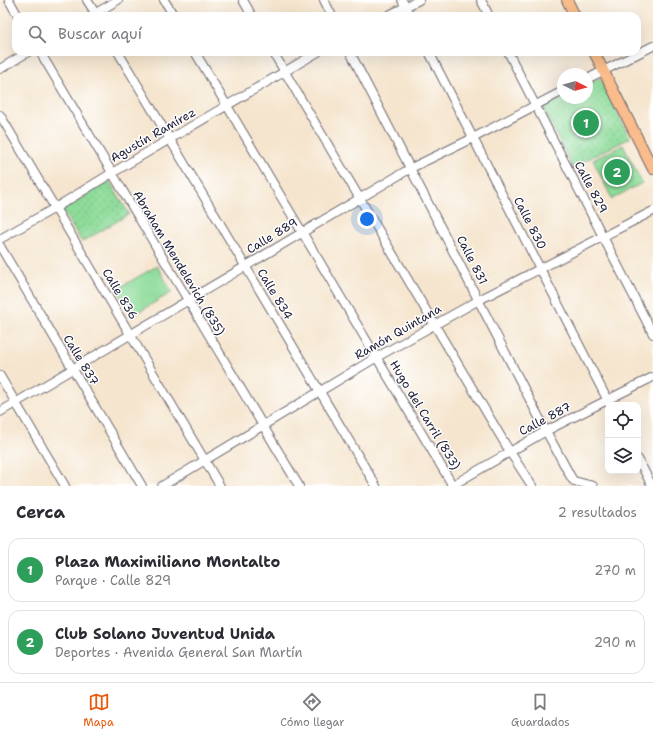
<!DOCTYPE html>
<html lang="es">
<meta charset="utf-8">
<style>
body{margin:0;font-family:"Shantell Sans",sans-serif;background:#f2f2f3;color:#2b2b33}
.controls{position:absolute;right:12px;bottom:12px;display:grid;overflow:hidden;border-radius:8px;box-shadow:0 4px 16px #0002}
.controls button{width:36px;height:36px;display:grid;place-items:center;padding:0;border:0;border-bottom:1px solid #e1e1e2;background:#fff;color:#2b2b33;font:20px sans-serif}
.compass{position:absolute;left:557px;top:68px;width:36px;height:36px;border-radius:50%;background:#fff;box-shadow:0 4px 16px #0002;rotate:96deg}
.you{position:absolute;left:367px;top:219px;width:14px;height:14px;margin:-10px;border:3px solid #fff;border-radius:50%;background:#1a73e8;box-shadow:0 0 0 6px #1a73e833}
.badge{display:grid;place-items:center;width:26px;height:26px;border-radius:50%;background:#ea580c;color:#fff;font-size:13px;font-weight:700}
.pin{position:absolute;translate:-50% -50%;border:2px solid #fff;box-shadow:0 1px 4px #0006}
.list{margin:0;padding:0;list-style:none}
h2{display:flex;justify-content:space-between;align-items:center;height:52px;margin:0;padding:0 16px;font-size:17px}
h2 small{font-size:13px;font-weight:400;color:#7c7c81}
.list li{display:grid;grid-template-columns:26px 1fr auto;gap:12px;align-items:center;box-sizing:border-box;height:64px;margin:0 8px 8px;padding:0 8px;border:1px solid #e1e1e2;border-radius:12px}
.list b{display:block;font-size:15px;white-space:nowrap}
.list p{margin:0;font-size:13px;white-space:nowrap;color:#7c7c81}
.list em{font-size:13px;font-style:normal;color:#7c7c81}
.icon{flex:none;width:22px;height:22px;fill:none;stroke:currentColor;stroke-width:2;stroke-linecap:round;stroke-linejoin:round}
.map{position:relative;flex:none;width:653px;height:486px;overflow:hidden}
.search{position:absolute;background:#fff;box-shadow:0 4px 16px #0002;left:12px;right:12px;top:12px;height:44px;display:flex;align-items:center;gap:10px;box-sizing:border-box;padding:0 14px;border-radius:12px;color:#7c7c81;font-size:15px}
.sheet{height:196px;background:#fff}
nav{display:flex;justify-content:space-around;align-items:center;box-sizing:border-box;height:56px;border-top:1px solid #e1e1e2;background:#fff;font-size:11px;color:#7c7c81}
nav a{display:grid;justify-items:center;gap:2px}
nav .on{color:#ea580c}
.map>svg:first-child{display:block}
</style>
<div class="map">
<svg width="653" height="486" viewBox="0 0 653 486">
<defs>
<pattern id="park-dots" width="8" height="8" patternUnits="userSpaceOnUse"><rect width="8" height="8" fill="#8edc9a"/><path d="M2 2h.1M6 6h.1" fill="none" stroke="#7abc86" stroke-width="1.8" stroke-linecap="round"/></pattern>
</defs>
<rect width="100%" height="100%" fill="#fff"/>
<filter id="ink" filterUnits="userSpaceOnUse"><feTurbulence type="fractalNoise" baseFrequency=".025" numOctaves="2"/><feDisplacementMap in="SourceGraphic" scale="8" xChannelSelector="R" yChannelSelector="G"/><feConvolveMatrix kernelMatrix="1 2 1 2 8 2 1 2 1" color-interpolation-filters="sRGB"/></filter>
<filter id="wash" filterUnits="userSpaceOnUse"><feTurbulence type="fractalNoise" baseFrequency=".012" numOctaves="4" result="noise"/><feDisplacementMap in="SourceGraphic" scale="16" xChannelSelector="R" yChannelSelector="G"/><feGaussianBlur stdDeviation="0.9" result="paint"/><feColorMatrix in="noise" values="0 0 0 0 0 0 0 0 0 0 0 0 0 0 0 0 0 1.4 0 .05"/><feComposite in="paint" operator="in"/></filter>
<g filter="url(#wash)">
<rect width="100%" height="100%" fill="#f5e5ce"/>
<path fill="#8edc9a" stroke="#587f6a" d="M623,145L642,183L612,199L593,160Z
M157,266L172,292L132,316L117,289Z"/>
<path fill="url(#park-dots)" stroke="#587f6a" d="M600,78L630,138L572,167L543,107L563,97V98H587V85Z
M109,181L129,214L82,242L62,210Z"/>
</g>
<g filter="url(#ink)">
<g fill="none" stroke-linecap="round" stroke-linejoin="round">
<g stroke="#6c666e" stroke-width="10">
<path id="minor" d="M9,0L18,16
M87,0L97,16
M164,0L174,16
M243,0L252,16
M324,0L332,16
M402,0L410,16
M481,0L489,16
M91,16L118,0
M387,16L419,0
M40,52L299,486
M118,52L376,486
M195,52L453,486
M273,52L510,452L532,486
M350,52L546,431L572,479L574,481L593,486
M429,52L610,405
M508,52L653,334
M0,69L28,52
M587,79L653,46
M0,115L220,486
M0,239L55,208L112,173L318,52
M0,246L142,486
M0,376L65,486
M0,412L411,168L473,138L563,91
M638,459L652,486
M162,486L377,357L479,300L653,211
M451,486L546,431L653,377"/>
</g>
<g stroke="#6c666e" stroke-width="12">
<path id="major" d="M567,0L575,16
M594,52L653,169"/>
</g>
<use href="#minor" stroke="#fff" stroke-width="8"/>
<use href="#major" stroke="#f9bc8a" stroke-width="10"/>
</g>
</g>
<g text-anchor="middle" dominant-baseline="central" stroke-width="3" stroke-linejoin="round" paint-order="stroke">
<g font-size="12" fill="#22223b" stroke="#fff">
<text transform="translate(153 135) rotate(-30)">Agustín Ramírez</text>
<text transform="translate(591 187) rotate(62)">Calle 829</text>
<text transform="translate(530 223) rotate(63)">Calle 830</text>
<text transform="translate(272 236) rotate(-31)">Calle 889</text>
<text transform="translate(472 260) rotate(63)">Calle 831</text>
<text transform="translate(179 263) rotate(59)">Abraham Mendelevich (835)</text>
<text transform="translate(120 294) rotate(59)">Calle 836</text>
<text transform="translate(275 294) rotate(59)">Calle 834</text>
<text transform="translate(398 332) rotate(-30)">Ramón Quintana</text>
<text transform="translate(81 360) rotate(59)">Calle 837</text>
<text transform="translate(425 415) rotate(59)">Hugo del Carril (833)</text>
<text transform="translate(545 419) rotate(-28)">Calle 887</text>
</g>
</g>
</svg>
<div class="controls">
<button><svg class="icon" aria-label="locate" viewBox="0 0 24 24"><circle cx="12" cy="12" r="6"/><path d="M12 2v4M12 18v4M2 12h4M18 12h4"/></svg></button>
<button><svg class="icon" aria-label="layers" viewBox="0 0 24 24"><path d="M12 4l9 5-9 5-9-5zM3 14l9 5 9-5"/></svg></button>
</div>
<svg class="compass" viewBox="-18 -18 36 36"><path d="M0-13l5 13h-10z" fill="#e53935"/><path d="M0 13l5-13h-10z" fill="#7c7c81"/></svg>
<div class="you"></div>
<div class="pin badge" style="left:586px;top:123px;background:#2e9e5b">1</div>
<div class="pin badge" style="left:617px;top:172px;background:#2e9e5b">2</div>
<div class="search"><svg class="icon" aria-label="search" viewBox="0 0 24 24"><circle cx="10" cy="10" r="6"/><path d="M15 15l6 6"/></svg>Buscar aquí</div>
</div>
<section class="sheet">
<h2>Cerca<small>2 resultados</small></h2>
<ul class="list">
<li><span class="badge" style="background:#2e9e5b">1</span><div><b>Plaza Maximiliano Montalto</b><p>Parque · Calle 829</p></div><em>270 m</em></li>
<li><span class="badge" style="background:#2e9e5b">2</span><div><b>Club Solano Juventud Unida</b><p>Deportes · Avenida General San Martín</p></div><em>290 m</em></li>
</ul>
</section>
<nav>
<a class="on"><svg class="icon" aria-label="map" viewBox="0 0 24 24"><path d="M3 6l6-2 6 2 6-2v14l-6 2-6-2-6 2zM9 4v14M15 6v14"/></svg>Mapa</a>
<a><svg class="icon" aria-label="directions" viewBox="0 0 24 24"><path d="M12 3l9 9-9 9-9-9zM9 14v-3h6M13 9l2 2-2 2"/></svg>Cómo llegar</a>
<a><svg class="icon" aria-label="saved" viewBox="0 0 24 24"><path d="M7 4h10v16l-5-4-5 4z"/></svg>Guardados</a>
</nav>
